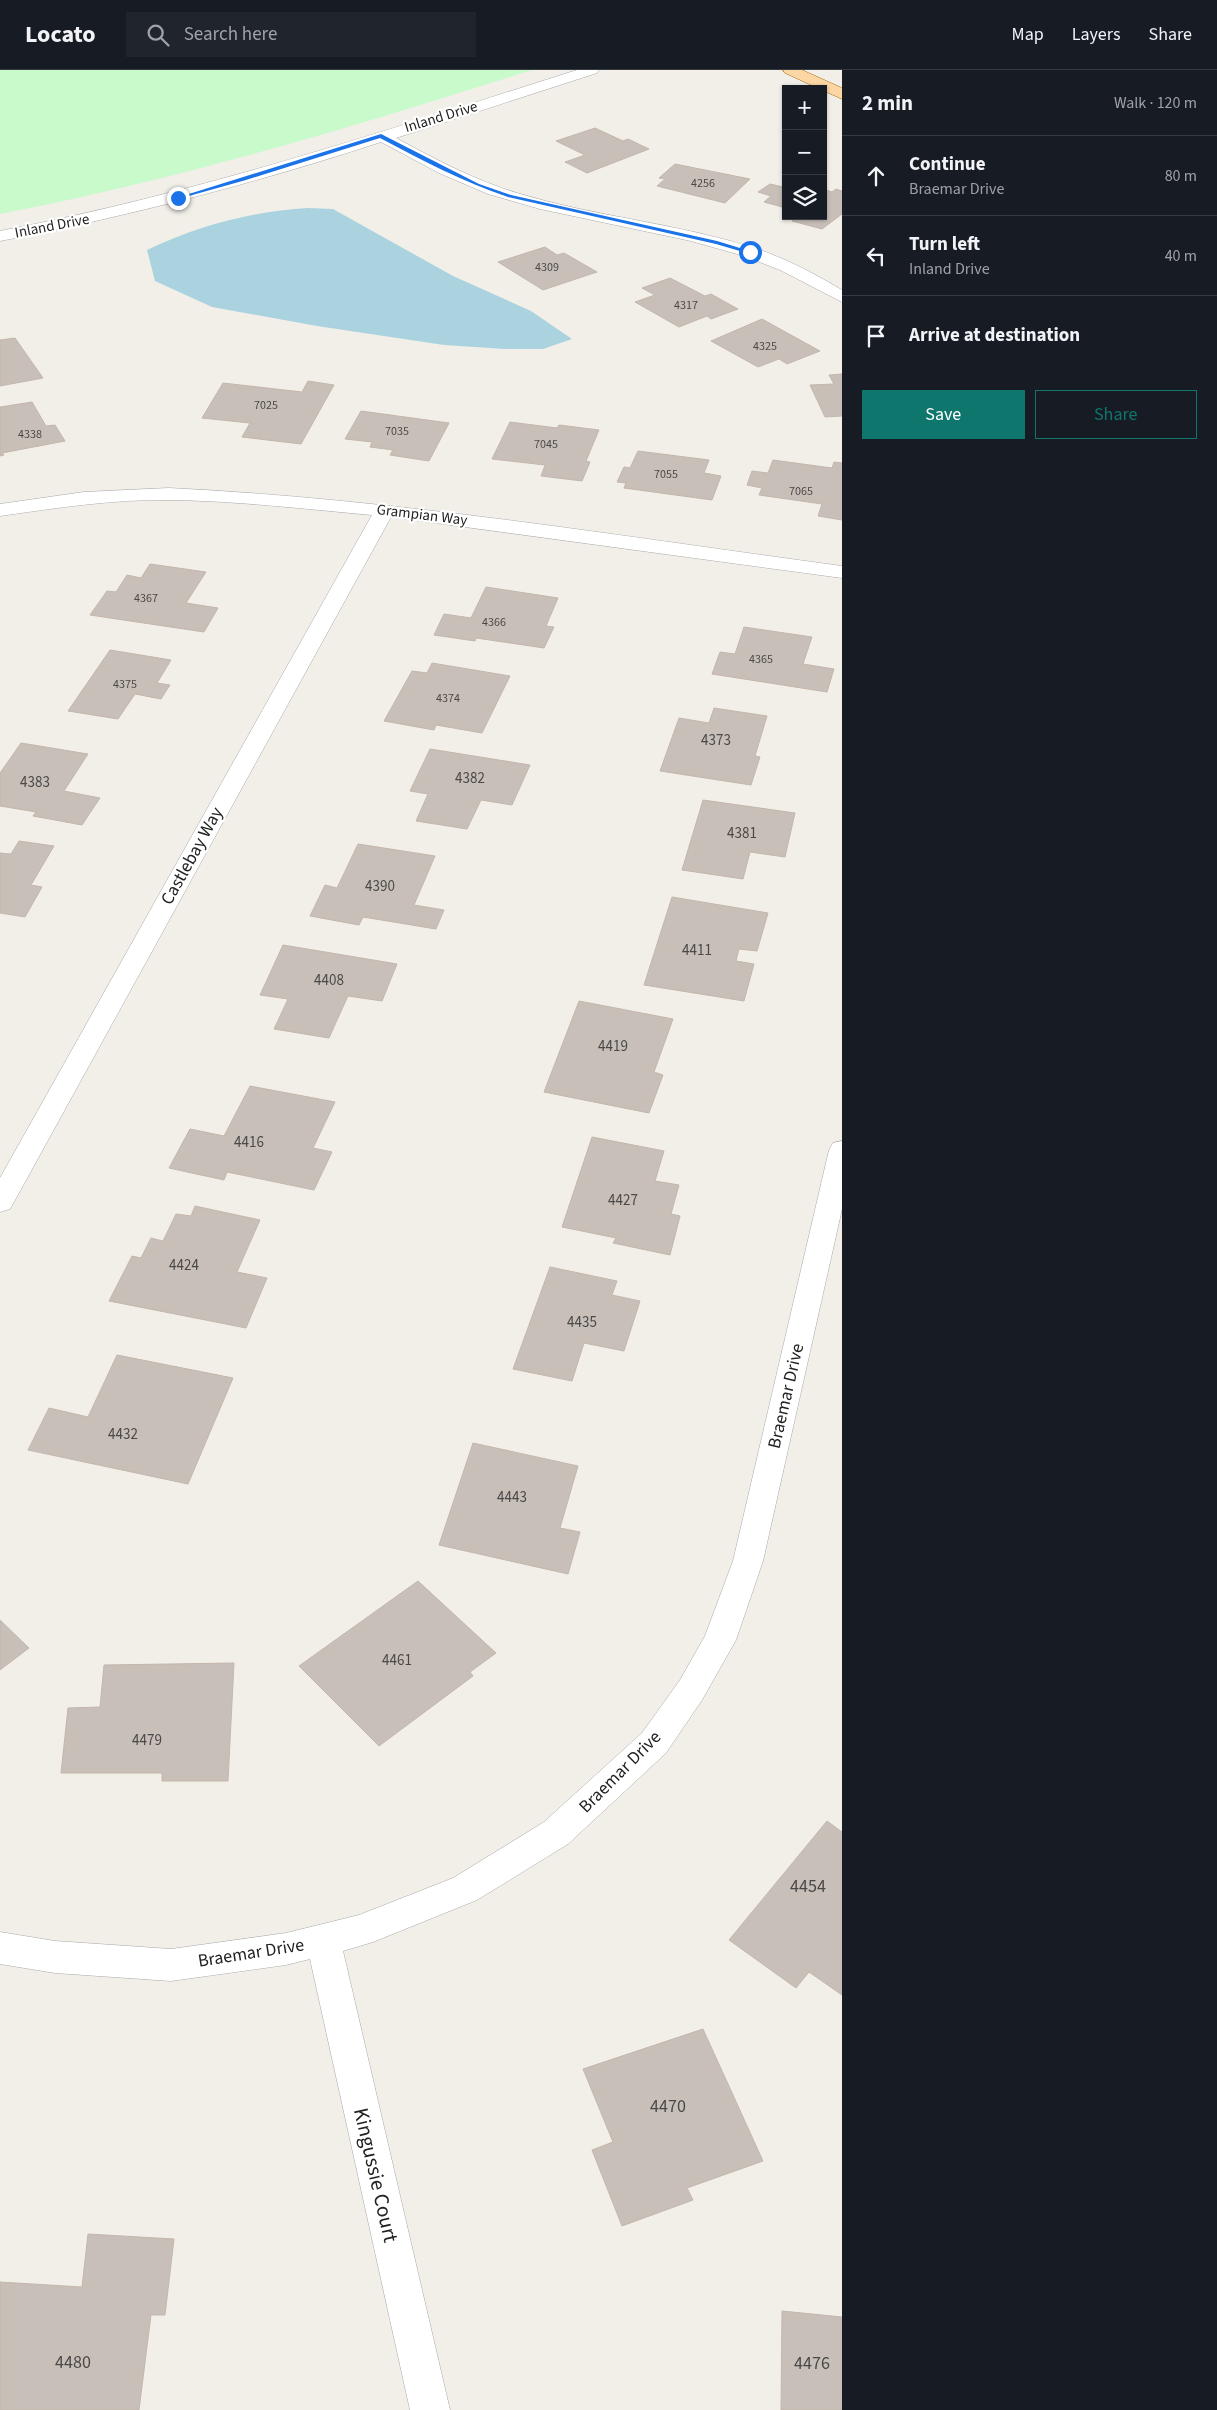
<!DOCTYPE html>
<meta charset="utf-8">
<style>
body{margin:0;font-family:"Source Sans 3",sans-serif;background:#20242c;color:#f1f3f6}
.controls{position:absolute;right:15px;top:15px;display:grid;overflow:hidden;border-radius:0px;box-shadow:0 1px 4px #0004}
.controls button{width:45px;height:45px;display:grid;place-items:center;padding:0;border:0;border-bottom:1px solid #363941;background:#171b24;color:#f1f3f6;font:25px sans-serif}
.stop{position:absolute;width:15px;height:15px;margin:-11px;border:4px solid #1a73e8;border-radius:50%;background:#fff}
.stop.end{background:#1a73e8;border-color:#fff;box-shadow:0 1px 5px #0008}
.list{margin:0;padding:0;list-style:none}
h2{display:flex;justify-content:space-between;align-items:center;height:65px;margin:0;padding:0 20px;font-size:21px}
h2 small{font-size:16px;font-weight:400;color:#9ea1a6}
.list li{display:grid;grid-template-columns:32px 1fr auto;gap:15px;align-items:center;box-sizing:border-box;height:80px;padding:0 20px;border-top:1px solid #363941}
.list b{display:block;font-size:19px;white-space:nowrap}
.list p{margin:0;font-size:16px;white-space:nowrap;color:#9ea1a6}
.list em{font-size:16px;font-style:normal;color:#9ea1a6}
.actions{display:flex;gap:10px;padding:15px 20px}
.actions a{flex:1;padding:11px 0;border:1px solid #0f766e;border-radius:0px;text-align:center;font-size:18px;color:#0f766e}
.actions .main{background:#0f766e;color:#fff}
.icon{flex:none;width:28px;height:28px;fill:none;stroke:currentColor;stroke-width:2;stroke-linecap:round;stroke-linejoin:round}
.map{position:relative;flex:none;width:842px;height:2340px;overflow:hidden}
header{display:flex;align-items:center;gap:30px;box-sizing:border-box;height:70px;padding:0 25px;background:#171b24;border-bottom:1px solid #363941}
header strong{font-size:24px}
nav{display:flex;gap:28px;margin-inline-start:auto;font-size:18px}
.search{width:350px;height:45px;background:#20242c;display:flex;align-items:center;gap:12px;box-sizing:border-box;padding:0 18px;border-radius:0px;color:#9ea1a6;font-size:19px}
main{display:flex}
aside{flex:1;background:#171b24}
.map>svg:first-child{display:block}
</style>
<header>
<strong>Locato</strong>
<div class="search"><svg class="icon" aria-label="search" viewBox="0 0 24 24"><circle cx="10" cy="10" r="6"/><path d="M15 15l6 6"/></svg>Search here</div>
<nav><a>Map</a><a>Layers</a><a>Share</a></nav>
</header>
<main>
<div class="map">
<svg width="842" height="2340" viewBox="0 0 842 2340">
<rect width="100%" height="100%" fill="#f2efe9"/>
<path fill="#c8facc" d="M0,0H532C357,56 181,109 0,144Z"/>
<path fill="#aad3df" d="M308,138L333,139L453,206L531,241L572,269L543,279H505L444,275L317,256L212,237L155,211L147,180C197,156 253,141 308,138Z"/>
<path fill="#c7bfb8" stroke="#c4b6ab" d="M595,58L623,71L628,69L649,79L587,103L565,92L585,85L556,71Z
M675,94L750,109L725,133L657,116L665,109L659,108Z
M770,114L783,117L786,115V138L764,132L771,126L758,122Z
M823,119L832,122L836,119L842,121V144L822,159L792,151L798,146H823Z
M545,177L557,185L564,183L597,202L543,220L498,192Z
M670,208L705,226L711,224L738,239L711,249L707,246L679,257L635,232L655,225L642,218Z
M762,249L820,281L787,294L779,289L758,297L711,271Z
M15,268L43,308L0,316V270Z
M842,304V346L825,347L810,315L834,314L829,305Z
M308,311L334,315L301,374L242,367L250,353L202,348L223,313L302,322Z
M32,332L46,356L55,355L65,371L2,383L4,385L0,386V337Z
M361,341L449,353L429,391L390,385L393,380L370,377L372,372L345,369Z
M510,352L557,358L559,355L599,360L586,391L590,392L582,411L541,406L545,395L492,389Z
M638,381L709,390L704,403L721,406L712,430L624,418L626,413L617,412L624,397L630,398Z
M773,390L832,398L834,392L842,393V450L818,446L822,434L759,425L762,418L747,415L752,401L768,403Z
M150,494L206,502L186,533L218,538L204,562L90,545L107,521L116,522L127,505L141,508Z
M486,517L558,528L546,556L554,557L544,578L476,568L475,571L434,565L444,544L471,548Z
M744,557L812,567L803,594L834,599L827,622L712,604L720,582L735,584Z
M110,580L171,590L157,613L170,615L161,629L135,624L118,649L68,641Z
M432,593L510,606L482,663L436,655L434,660L384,651L412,601L427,603Z
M714,638L767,646L755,686L760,687L751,715L660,701L679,648L709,653Z
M21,673L88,684L64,721L100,728L82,755L33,746L36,742L0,736V703Z
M430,679L530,695L512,735L481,730L467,759L416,751L428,724L410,721Z
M703,730L795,743L785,787L750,782L743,809L682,800Z
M19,771L54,776L31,815L42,817L25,847L0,843V783L11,784Z
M358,774L435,786L414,835L444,840L436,859L363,847L359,855L310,846L325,815L337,818Z
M672,827L768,843L757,881L739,879L736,891L754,894L744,931L644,915Z
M283,875L397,894L382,931L348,926L329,968L274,959L288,929L260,925Z
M579,931L673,949L654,1002L663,1005L649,1043L544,1022Z
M250,1016L335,1032L313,1078L332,1082L314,1120L227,1102L224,1110L169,1098L190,1059L224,1066Z
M592,1067L664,1081L655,1111L679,1115L671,1144L680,1146L670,1185L613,1173L616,1168L562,1157Z
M195,1136L260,1150L237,1202L267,1208L246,1258L109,1231L132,1186L141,1188L151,1168L163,1171L176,1144L191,1146Z
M550,1197L617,1211L612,1225L640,1231L624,1281L584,1273L572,1311L513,1299Z
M117,1285L233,1308L188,1414L28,1380L49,1338L88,1347Z
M473,1373L578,1396L560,1458L580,1462L568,1504L439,1475Z
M418,1511L496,1583L470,1602L473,1606L379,1676L299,1596Z
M0,1550L29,1578L0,1600Z
M234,1593L228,1711H162V1703H61L68,1638L100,1637L104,1595Z
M827,1751L842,1762V1925L809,1902L796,1918L729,1870Z
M703,1959L763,2091L687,2118L693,2130L622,2156L592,2080L613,2072L583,1999Z
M88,2164L174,2169L165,2245H151L139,2340H0V2212L82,2217Z
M782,2241L842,2247V2340H781Z"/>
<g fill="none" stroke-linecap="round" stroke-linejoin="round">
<g stroke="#a9a9a9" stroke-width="1">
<path id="minor" d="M577,0H599L597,3L396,68C435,89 474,110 517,123C595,147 678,153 757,179C787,189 815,204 842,220V232L780,200L744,186L691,171L540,139L488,124L439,103L381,72C256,113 129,146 0,171V161C199,123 385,61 577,0Z
M169,418C395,429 618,466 842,496V508L391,447L14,1132L10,1139L0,1142V1108L372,445C305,439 238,431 171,430C114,429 56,438 0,446V434L84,422Z
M842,1071V1139L763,1491L736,1570L702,1630L666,1683L568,1774L477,1830L373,1872L343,1881L450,2340H410L310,1889L286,1895L171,1911L55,1903L0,1894V1862L55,1871L171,1879L286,1863L359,1845L453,1808L544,1752L642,1663L680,1610L705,1566L733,1491L829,1080L833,1073Z"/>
</g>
<g stroke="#a06b00" stroke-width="1">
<path id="major" d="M783,0H802L842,18V29L785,3Z"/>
</g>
<use href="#minor" fill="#fff" fill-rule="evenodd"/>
<use href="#major" fill="#fcd6a4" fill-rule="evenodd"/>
</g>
<path fill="#1a73e8" d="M381,64L479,114L511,125L717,171L753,182L750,184L716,174L508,127C463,112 422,90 380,68L246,110L178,129L176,128Z"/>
<g text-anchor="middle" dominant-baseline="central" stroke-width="4.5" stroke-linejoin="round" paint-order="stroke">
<g font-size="12" fill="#4b4948">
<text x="703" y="113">4256</text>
<text x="547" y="197">4309</text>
<text x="686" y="235">4317</text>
<text x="765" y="276">4325</text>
<text x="266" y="335">7025</text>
<text x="397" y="361">7035</text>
<text x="30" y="364">4338</text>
<text x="546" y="374">7045</text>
<text x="666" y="404">7055</text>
<text x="801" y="421">7065</text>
<text x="146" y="528">4367</text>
<text x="494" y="552">4366</text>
<text x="761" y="589">4365</text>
<text x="125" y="614">4375</text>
<text x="448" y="628">4374</text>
</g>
<g font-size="15" fill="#222" stroke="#fff">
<text transform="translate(441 47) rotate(-17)">Inland Drive</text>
<text transform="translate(52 156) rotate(-11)">Inland Drive</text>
<text transform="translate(422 445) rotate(7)">Grampian Way</text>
</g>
<g font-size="15" fill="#4b4948">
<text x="716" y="670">4373</text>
<text x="470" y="708">4382</text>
<text x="35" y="712">4383</text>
<text x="742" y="763">4381</text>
<text x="380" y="816">4390</text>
<text x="697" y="880">4411</text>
<text x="329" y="910">4408</text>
<text x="613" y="976">4419</text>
<text x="249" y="1072">4416</text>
<text x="623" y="1130">4427</text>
<text x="184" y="1195">4424</text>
<text x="582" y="1252">4435</text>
<text x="123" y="1364">4432</text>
<text x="512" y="1427">4443</text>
<text x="397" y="1590">4461</text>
<text x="147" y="1670">4479</text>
</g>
<g font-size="18" fill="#222" stroke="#fff">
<text transform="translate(192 786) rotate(-61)">Castlebay Way</text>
<text transform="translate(786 1326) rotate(-77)">Braemar Drive</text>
<text transform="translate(620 1702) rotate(-45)">Braemar Drive</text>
<text transform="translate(251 1883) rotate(-9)">Braemar Drive</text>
</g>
<g font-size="18" fill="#4b4948">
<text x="808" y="1816">4454</text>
<text x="668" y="2036">4470</text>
<text x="73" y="2292">4480</text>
<text x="812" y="2293">4476</text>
</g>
<g font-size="21" fill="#222" stroke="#fff">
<text transform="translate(376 2105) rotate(77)">Kingussie Court</text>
</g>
</g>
</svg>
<div class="controls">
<button>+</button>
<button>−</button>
<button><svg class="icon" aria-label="layers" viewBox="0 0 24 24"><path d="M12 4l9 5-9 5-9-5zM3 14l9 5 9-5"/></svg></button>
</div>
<div class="stop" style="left:750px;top:182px"></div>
<div class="stop end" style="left:178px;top:128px"></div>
</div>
<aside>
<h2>2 min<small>Walk · 120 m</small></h2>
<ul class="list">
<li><svg class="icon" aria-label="ahead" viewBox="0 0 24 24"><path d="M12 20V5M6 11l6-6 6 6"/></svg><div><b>Continue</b><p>Braemar Drive</p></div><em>80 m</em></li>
<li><svg class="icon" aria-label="left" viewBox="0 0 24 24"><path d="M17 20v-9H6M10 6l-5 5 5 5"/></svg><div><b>Turn left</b><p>Inland Drive</p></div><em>40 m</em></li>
<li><svg class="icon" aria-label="arrive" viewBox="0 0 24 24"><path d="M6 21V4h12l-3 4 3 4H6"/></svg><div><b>Arrive at destination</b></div></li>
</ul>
<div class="actions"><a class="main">Save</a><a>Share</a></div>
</aside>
</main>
